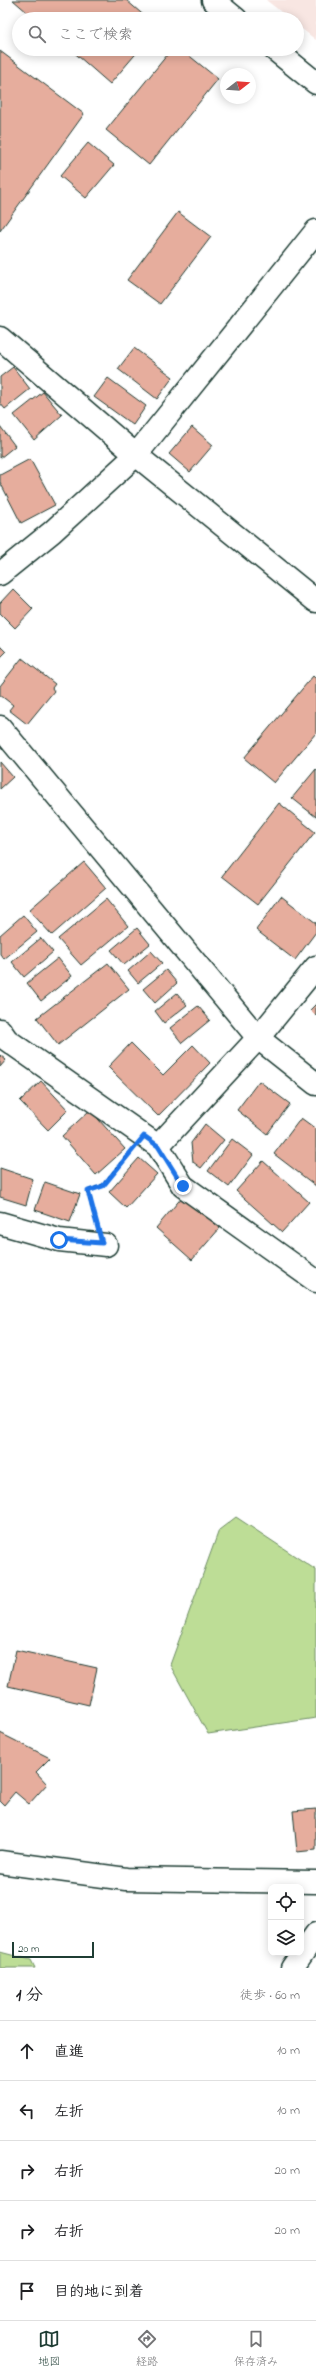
<!DOCTYPE html>
<html lang="ja">
<meta charset="utf-8">
<style>
body{margin:0;font-family:"Indie Flower","Klee One",sans-serif;background:#f6f6f6;color:#202124}
.controls{position:absolute;right:12px;bottom:12px;display:grid;overflow:hidden;border-radius:8px;box-shadow:0 2px 10px #0003}
.controls button{width:36px;height:36px;display:grid;place-items:center;padding:0;border:0;border-bottom:1px solid #e0e0e0;background:#fff;color:#202124;font:20px sans-serif}
.compass{position:absolute;left:220px;top:68px;width:36px;height:36px;border-radius:50%;background:#fff;box-shadow:0 2px 10px #0003;rotate:73deg}
.scale{position:absolute;left:12px;bottom:10px;width:82px;box-sizing:border-box;padding-left:4px;border:2px solid #1f3d34;border-top:0;font-size:11px;line-height:14px;white-space:nowrap;color:#1f3d34;-webkit-text-stroke:3px #fff;paint-order:stroke}
.stop{position:absolute;width:12px;height:12px;margin:-9px;border:3px solid #1a73e8;border-radius:50%;background:#fff}
.stop.end{background:#1a73e8;border-color:#fff;box-shadow:0 1px 4px #0008}
.list{margin:0;padding:0;list-style:none}
h2{display:flex;justify-content:space-between;align-items:center;height:52px;margin:0;padding:0 16px;font-size:17px}
h2 small{font-size:13px;font-weight:400;color:#757577}
.list li{display:grid;grid-template-columns:26px 1fr auto;gap:12px;align-items:center;box-sizing:border-box;height:60px;padding:0 16px;border-top:1px solid #e0e0e0}
.list b{display:block;font-size:15px;white-space:nowrap}
.list em{font-size:13px;font-style:normal;color:#757577}
.icon{flex:none;width:22px;height:22px;fill:none;stroke:currentColor;stroke-width:2;stroke-linecap:round;stroke-linejoin:round}
.map{position:relative;flex:none;width:316px;height:1968px;overflow:hidden}
.search{position:absolute;background:#fff;box-shadow:0 2px 10px #0003;left:12px;right:12px;top:12px;height:44px;display:flex;align-items:center;gap:10px;box-sizing:border-box;padding:0 14px;border-radius:22px;color:#757577;font-size:15px}
.sheet{height:352px;background:#fff}
nav{display:flex;justify-content:space-around;align-items:center;box-sizing:border-box;height:56px;border-top:1px solid #e0e0e0;background:#fff;font-size:11px;color:#757577}
nav a{display:grid;justify-items:center;gap:2px}
nav .on{color:#1f3d34}
.map>svg:first-child{display:block}
</style>
<div class="map">
<svg width="316" height="1968" viewBox="0 0 316 1968">
<rect width="100%" height="100%" fill="#fff"/>
<filter id="ink" filterUnits="userSpaceOnUse"><feTurbulence type="fractalNoise" baseFrequency=".025" numOctaves="2"/><feDisplacementMap in="SourceGraphic" scale="8" xChannelSelector="R" yChannelSelector="G"/><feConvolveMatrix kernelMatrix="1 2 1 2 8 2 1 2 1" color-interpolation-filters="sRGB"/></filter>
<g filter="url(#ink)">
<path fill="#f8e6e2" d="M266,0H316V40L297,25V19H290Z"/>
<path fill="#bddd96" stroke="#6e8d65" d="M236,1517L316,1570V1718L208,1734L170,1665L219,1530Z
M0,1952L31,1960L35,1968H0Z"/>
<path fill="#e6ad9d" stroke="#1f3d34" d="M13,0H126L148,19H35Z
M70,49H140L110,84Z
M172,49H181L218,79L149,165L106,130Z
M0,51L84,114L0,231Z
M88,143L114,165L86,198L60,176Z
M178,212L211,237L160,304L127,280Z
M134,348L173,377L157,399L118,369Z
M13,367L30,389L5,409L0,403V377Z
M108,378L146,406L133,425L94,397Z
M43,392L62,415L34,440L14,415Z
M0,426L15,446L0,458Z
M192,427L213,445L190,472L169,454Z
M30,459L55,505L21,523L0,482V475Z
M13,589L33,609L15,628L0,613V603Z
M0,646L6,652L0,658Z
M22,658L55,684L52,688L54,691L27,724L9,710L13,705L0,695V686Z
M313,676L316,679V733L274,783L244,758Z
M0,762L13,777L0,789Z
M316,769V817L292,798Z
M279,803L315,832L258,904L222,876Z
M84,862L106,888L52,935L29,910Z
M281,896L316,923V932L295,960L256,930Z
M106,899L128,926L81,965L58,939Z
M23,915L37,932L4,959L0,954V935Z
M137,928L150,944L124,965L111,950Z
M41,938L53,952L24,977L12,962Z
M151,951L162,963L138,983L128,971Z
M58,958L72,976L41,1001L27,983Z
M108,963L129,989L58,1045L37,1018Z
M166,970L177,983L155,1003L143,989Z
M177,993L187,1005L164,1023L155,1011Z
M316,1004V1016L310,1010Z
M198,1006L210,1020L182,1043L170,1028Z
M131,1043L163,1075L193,1045L210,1063L158,1116L108,1067Z
M0,1055L6,1060L0,1067Z
M41,1081L68,1110L48,1130L20,1101Z
M259,1081L290,1104L267,1134L237,1110Z
M90,1110L125,1149L96,1175L62,1136Z
M301,1118L316,1129V1186L274,1154Z
M205,1124L224,1140L201,1168L193,1162L191,1143Z
M232,1139L253,1155L229,1187L208,1171Z
M139,1158L157,1174L126,1208L109,1192Z
M263,1161L309,1202L282,1232L236,1191Z
M0,1168L33,1179L26,1205L0,1197Z
M45,1182L80,1194L70,1222L35,1210Z
M183,1196L220,1228L192,1260L156,1228Z
M16,1650L97,1668L89,1705L8,1686Z
M0,1733L50,1758L36,1772L47,1784L29,1804L15,1792L4,1805L0,1801Z
M316,1809V1850L297,1852L293,1811Z"/>
<g fill="none" stroke-linecap="round" stroke-linejoin="round">
<g stroke="#1f3d34" stroke-width="25">
<path id="minor" d="M213,0L236,19
M274,49L316,83
M0,338L136,455L316,601
M0,574L52,532L136,455L316,231
M0,727L258,1038L316,1084
M0,1030L7,1040L158,1146L183,1186L316,1281
M158,1146L258,1038L316,967
M0,1223L59,1240L106,1245
M0,1862L126,1879L316,1882
M292,1968L316,1934"/>
</g>
<path stroke="#1f3d34" stroke-width="2.5" stroke-dasharray="3 3" stroke-linecap="butt" d="M95,1219L88,1191L103,1185L128,1155"/>
<use href="#minor" stroke="#fff" stroke-width="22"/>
</g>
</g>
<g fill="none" stroke-linecap="round" stroke-linejoin="round" filter="url(#ink)">
<path stroke="#1a73e8" stroke-width="5" d="M59,1240L102,1243L88,1191L103,1186L144,1136L158,1146L183,1186"/>
</g>
</svg>
<div class="controls">
<button><svg class="icon" aria-label="locate" viewBox="0 0 24 24"><circle cx="12" cy="12" r="6"/><path d="M12 2v4M12 18v4M2 12h4M18 12h4"/></svg></button>
<button><svg class="icon" aria-label="layers" viewBox="0 0 24 24"><path d="M12 4l9 5-9 5-9-5zM3 14l9 5 9-5"/></svg></button>
</div>
<svg class="compass" viewBox="-18 -18 36 36"><path d="M0-13l5 13h-10z" fill="#e53935"/><path d="M0 13l5-13h-10z" fill="#757577"/></svg>
<div class="scale">20 m</div>
<div class="stop" style="left:59px;top:1240px"></div>
<div class="stop end" style="left:183px;top:1186px"></div>
<div class="search"><svg class="icon" aria-label="search" viewBox="0 0 24 24"><circle cx="10" cy="10" r="6"/><path d="M15 15l6 6"/></svg>ここで検索</div>
</div>
<section class="sheet">
<h2>1 分<small>徒歩 · 60 m</small></h2>
<ul class="list">
<li><svg class="icon" aria-label="ahead" viewBox="0 0 24 24"><path d="M12 20V5M6 11l6-6 6 6"/></svg><div><b>直進</b></div><em>10 m</em></li>
<li><svg class="icon" aria-label="left" viewBox="0 0 24 24"><path d="M17 20v-9H6M10 6l-5 5 5 5"/></svg><div><b>左折</b></div><em>10 m</em></li>
<li><svg class="icon" aria-label="right" viewBox="0 0 24 24"><path d="M7 20v-9h11M14 6l5 5-5 5"/></svg><div><b>右折</b></div><em>20 m</em></li>
<li><svg class="icon" aria-label="right" viewBox="0 0 24 24"><path d="M7 20v-9h11M14 6l5 5-5 5"/></svg><div><b>右折</b></div><em>20 m</em></li>
<li><svg class="icon" aria-label="arrive" viewBox="0 0 24 24"><path d="M6 21V4h12l-3 4 3 4H6"/></svg><div><b>目的地に到着</b></div></li>
</ul>
</section>
<nav>
<a class="on"><svg class="icon" aria-label="map" viewBox="0 0 24 24"><path d="M3 6l6-2 6 2 6-2v14l-6 2-6-2-6 2zM9 4v14M15 6v14"/></svg>地図</a>
<a><svg class="icon" aria-label="directions" viewBox="0 0 24 24"><path d="M12 3l9 9-9 9-9-9zM9 14v-3h6M13 9l2 2-2 2"/></svg>経路</a>
<a><svg class="icon" aria-label="saved" viewBox="0 0 24 24"><path d="M7 4h10v16l-5-4-5 4z"/></svg>保存済み</a>
</nav>
